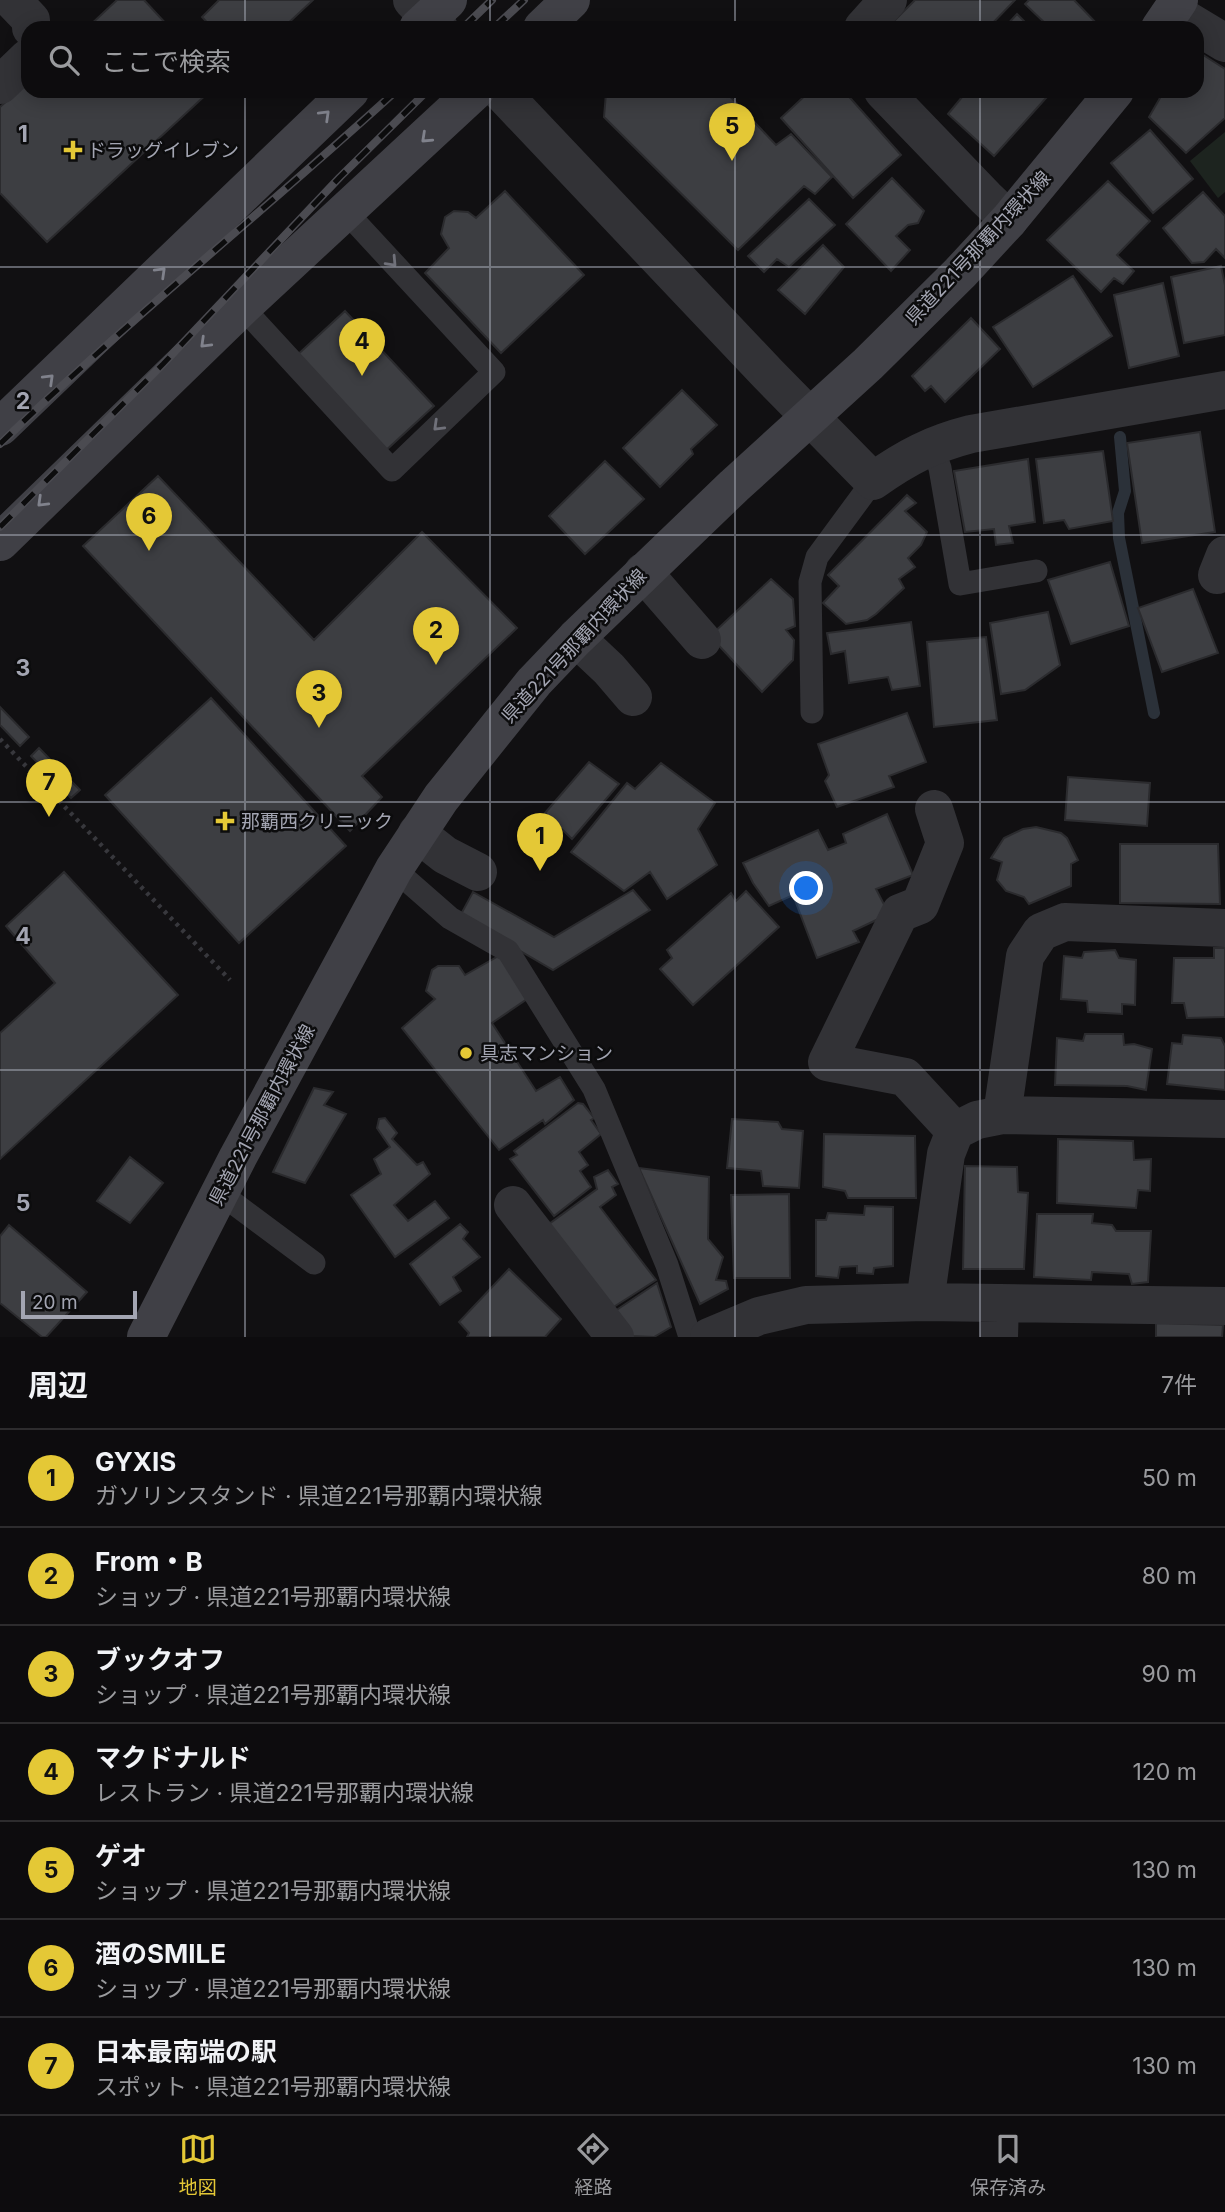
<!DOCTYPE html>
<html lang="ja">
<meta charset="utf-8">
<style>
body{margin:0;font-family:Inter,"Noto Sans JP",sans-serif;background:#161517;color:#f1f3f6}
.scale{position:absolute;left:21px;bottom:18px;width:116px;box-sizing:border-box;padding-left:7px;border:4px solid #a3a5b2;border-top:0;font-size:19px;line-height:24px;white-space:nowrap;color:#a3a5b2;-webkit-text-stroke:5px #0c0c0d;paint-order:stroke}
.you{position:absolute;left:807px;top:889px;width:24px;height:24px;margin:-18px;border:5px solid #fff;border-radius:50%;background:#1a73e8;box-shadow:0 0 0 10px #1a73e833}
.badge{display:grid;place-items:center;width:46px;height:46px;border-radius:50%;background:#e4c836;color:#111;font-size:23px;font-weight:700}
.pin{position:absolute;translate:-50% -58px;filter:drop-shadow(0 2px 4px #0008)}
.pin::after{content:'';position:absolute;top:37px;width:24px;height:21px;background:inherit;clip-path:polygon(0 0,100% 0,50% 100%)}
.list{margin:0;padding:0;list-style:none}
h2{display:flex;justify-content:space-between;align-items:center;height:91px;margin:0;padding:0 28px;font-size:30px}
h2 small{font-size:23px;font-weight:400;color:#9a9b9e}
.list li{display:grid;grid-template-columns:46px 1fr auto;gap:21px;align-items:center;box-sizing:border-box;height:98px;padding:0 28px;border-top:2px solid #2d2c2e}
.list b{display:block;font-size:26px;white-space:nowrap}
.list p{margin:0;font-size:23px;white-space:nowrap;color:#9a9b9e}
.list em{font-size:23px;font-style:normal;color:#9a9b9e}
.icon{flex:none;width:38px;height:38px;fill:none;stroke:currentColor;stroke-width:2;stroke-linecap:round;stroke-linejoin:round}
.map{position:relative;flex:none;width:1225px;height:1337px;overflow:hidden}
.search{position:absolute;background:#0d0c0e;box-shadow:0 4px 18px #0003;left:21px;right:21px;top:21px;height:77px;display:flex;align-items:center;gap:18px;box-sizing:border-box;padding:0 24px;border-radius:21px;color:#9a9b9e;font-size:26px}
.sheet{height:777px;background:#0d0c0e}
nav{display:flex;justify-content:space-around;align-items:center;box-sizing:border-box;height:98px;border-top:2px solid #2d2c2e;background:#0d0c0e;font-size:19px;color:#9a9b9e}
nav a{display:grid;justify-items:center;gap:4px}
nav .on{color:#e4c836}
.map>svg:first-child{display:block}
</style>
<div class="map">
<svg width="1225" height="1337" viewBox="0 0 1225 1337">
<rect width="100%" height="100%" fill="#111012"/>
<path fill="#1d241f" d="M1225,132V192L1218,198L1190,161Z"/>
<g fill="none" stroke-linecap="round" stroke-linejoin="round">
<path stroke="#2b3139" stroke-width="12" d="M1120,437L1125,491L1118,513L1119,538L1154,713"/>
</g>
<path fill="#3d3e42" stroke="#2b2b2e" stroke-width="2" d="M117,0H144L170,28H87Z
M219,0H313L283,28H212L202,17Z
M915,0H1015L988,28H887Z
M1029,0H1074L1101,28H1050L1025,4Z
M1017,14L1031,28H1004Z
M1197,51L1225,69V118L1186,153L1149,117L1164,91H1197Z
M28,82V91H210L47,242L0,193V107Z
M608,91H725L776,145L791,134L832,177L815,194L804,186L738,250L604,117L606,93Z
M810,91H844L901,155L853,198L781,118Z
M967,91H1038L1046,98L994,156L948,114Z
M1150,130L1193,179L1153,213L1111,163Z
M892,178L924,211L918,223L908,225L896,236L910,250L891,271L846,224Z
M1108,181L1150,221L1117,255L1134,271L1123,284L1114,278L1101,292L1047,240Z
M505,191L584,275L501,353L425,273L449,248L441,234L445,217L454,211L468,212L476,218Z
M1203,192L1225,216V258L1216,249L1204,262L1192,263L1163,228Z
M809,199L835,225L789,267L777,259L764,272L748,256Z
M823,245L844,267L805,314L778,290Z
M1221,266L1225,285V335L1184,343L1171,277Z
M1073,276L1112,336L1033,387L993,327Z
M1163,283L1179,356L1129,368L1114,295Z
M345,311L434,406L383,453L294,358Z
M971,318L1000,349L945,402L931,386L925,391L912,376Z
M682,390L717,425L691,449L693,454L660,487L623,448Z
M1200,432L1215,532L1142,543L1127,443Z
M1103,451L1113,521L1069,529L1064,520L1044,523L1036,459Z
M1028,459L1035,522L1009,526L1013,543L996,545L994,529L965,532L954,471Z
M605,461L644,499L585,554L549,516Z
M158,476L314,640L422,532L517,628L362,776L382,797L350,831L83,546Z
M907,495L916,503L905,511L927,532L921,545L908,558L915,567L899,579L904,588L876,614L867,620L846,624L823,603L839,586L828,575Z
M1110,562L1129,626L1071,644L1048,580Z
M771,579L793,599L795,626L786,630L794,640L793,660L762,692L710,636Z
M1193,589L1218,653L1162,672L1138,608Z
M1048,612L1060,665L1025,690L1001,694L990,623Z
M911,622L920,686L892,690L888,677L849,683L845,651L831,654L827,633Z
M986,637L997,720L934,727L927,642Z
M211,698L346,846L239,943L105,795Z
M0,707L29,737L20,746L0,725Z
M907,713L926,762L889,776L894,787L837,807L825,781L829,775L818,744Z
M39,748L80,790L71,798L31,756Z
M589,762L619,784L572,839L545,813Z
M661,763L715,803L698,829L717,865L667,899L650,872L624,891L571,852L627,783L635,789Z
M1068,777L1150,783L1147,826L1065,820Z
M887,814L913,875L876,889L889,914L853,931L859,942L817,958L793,895L769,906L753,883L743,863L818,830L828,850L846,843L843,834Z
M1036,827L1061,833L1067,838L1078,860L1071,864V886L1029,904L1024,897L1006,891L997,880L1002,862L991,858L1004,838L1023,829Z
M1120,844H1218L1220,904L1120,903Z
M64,872L178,995L0,1159V1033L55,983L6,926Z
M633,890L650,910L553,970L460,916L473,892L554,937Z
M746,891L779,927L693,1005L660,969L672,958L667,950L731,893L736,901Z
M1214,948H1225V1017L1187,1018L1184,1003H1172L1174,958H1214Z
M1115,950L1119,958L1136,960L1135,1005L1122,1004V1014L1088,1012L1087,1001L1061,999L1064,956L1082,958L1084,952Z
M502,954L533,995L492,1023L536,1091L560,1077L574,1100L545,1124L543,1120L499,1150L402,1028L435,999L426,991L432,970L438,966H459L465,975Z
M1085,1034H1123L1124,1045L1134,1044L1152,1049L1146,1090L1127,1086L1055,1085L1057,1038L1083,1041Z
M1183,1035L1221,1038L1225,1046V1090L1167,1084L1172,1043L1182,1044Z
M314,1088L333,1092L324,1105L346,1114L305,1183L273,1172Z
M578,1103L583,1104L594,1118L591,1120L601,1134L579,1152L588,1165L580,1171L591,1187L554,1216L510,1159L517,1155L514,1151Z
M385,1118L397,1133L392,1139L417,1165L423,1162L430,1174L394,1205L408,1221L435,1201L449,1218L395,1257L351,1195L381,1174L374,1159L390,1147L377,1128L379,1119Z
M732,1119L778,1122L782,1129L803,1131L799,1188L763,1186L761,1171L727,1168Z
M824,1134L915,1136L916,1198H848L845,1191L823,1187Z
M1058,1139L1133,1141L1134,1160L1151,1159L1150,1191L1138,1190L1136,1208L1057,1203Z
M130,1157L163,1183L130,1223L97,1201Z
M965,1166L1017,1167L1018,1192L1028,1193L1024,1269H963Z
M639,1168L709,1177L708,1239L723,1257L716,1280L726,1281L728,1289L700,1304Z
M608,1170L618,1184L612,1187L616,1195L600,1207L656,1280L612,1308L549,1224L597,1189L594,1177Z
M789,1194L790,1278H734L731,1195Z
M865,1206L893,1207V1266L874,1268L873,1274L857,1273V1266L840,1267L838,1278L816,1276V1220H826L828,1213L864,1215Z
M1037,1214H1093L1092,1223L1112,1225L1116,1231H1151L1148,1282L1132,1284L1129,1274L1092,1272L1091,1280L1034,1277Z
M460,1224L468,1232L463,1239L480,1257L453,1277L461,1291L440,1305L410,1264Z
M9,1225L87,1292L46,1337H42L0,1303V1236Z
M509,1269L561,1319L545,1337H467L469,1333L459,1322Z
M657,1283L671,1327L654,1337L631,1336L615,1311Z
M1156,1323L1223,1325L1222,1337H1156Z"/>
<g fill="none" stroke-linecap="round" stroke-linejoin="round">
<path stroke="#38383d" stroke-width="4.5" stroke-dasharray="3.5 5" stroke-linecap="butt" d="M0,739L230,980"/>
<path stroke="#323236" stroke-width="23" d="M242,307L392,470L494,372L346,212
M931,445L940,468L960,584L1036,571
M812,712L810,582L817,557L873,481
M394,869L450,918L508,951L594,1089L667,1265L690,1337
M220,1193L314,1263"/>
<path stroke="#323236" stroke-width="38" d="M12,0L31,20V28
M1172,11L1225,43
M863,28L888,0
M0,85L28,58
M883,91L986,198L1009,220
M643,572L702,640
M1217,575L1225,555
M576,638L609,669L633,697
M934,809L945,843L920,905L900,913L827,1062L905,1077L955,1131L977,1120L1002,1115L1225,1119
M417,833L445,855L478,872
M1002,1115L1025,956L1041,932L1065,922L1225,928
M513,1205L615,1337
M925,1302L946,1154L955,1131
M709,1337L759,1316L806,1305L925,1302L1225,1306
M999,1337L1000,1303"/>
<path stroke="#323236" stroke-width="38" d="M412,0L439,28
M500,91L768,374L873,481C907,457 932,444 971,434L1225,390"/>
<path stroke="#404046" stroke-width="38" d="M418,28L448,0
M542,28L571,0
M1160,28L1179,0
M0,427L350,91
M0,542L242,307L475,91
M146,1337L238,1157L394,869L441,798L534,682L576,638L734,486L868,364L960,273L1009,220L1115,91"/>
<g stroke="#4b4b51" stroke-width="8">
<path id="rail" d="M463,28L492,0
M494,28L524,0
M0,444C127,321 265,210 396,91
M0,527L163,364L340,177L427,91"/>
</g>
<use href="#rail" stroke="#0c0c0d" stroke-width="5" stroke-dasharray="16" stroke-linecap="butt"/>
</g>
<defs><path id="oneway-chevron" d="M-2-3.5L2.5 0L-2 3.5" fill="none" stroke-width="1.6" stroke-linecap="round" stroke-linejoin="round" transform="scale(1.75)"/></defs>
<g stroke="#80828c">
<use href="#oneway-chevron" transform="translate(325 115) rotate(-44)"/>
<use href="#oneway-chevron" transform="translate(426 138) rotate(137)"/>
<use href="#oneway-chevron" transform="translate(161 272) rotate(-44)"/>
<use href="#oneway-chevron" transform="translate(205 343) rotate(136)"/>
<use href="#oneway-chevron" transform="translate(49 379) rotate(-44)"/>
<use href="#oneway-chevron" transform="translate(42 502) rotate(136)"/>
</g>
<g stroke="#70717a">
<use href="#oneway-chevron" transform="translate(392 262) rotate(47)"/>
<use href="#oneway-chevron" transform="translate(438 426) rotate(136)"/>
</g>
<path fill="none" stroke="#a3a5b2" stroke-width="2" stroke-opacity="0.55" d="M245,0V28M490,0V28M735,0V28M980,0V28M245,91V1337M490,91V1337M735,91V1337M980,91V1337M0,267H1225M0,535H1225M0,802H1225M0,1070H1225"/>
<g fill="#e4c836" stroke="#0c0c0d" stroke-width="2.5">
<path d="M69.5 139.5h7v7h7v7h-7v7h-7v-7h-7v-7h7z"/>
<path d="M221.5 810.5h7v7h7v7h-7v7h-7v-7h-7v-7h7z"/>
<circle cx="466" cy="1053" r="7"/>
</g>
<g text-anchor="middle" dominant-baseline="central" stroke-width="5" stroke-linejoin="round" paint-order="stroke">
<g font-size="19" fill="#a3a5b2" stroke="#0c0c0d" text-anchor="start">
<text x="87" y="150">ドラッグイレブン</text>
<text x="241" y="821">那覇西クリニック</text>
<text x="480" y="1053">具志マンション</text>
</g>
<g font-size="19" fill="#a3a5b2" stroke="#0c0c0d">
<text transform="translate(978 248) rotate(-47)">県道221号那覇内環状線</text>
<text transform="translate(574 646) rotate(-47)">県道221号那覇内環状線</text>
<text transform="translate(262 1115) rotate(-62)">県道221号那覇内環状線</text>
</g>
</g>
<g font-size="23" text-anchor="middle" font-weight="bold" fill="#a3a5b2" stroke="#0c0c0d" stroke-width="5" stroke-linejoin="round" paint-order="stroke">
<text x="23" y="142">1</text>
<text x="23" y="409">2</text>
<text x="23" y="676">3</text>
<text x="23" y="944">4</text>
<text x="23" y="1211">5</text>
</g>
</svg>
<div class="scale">20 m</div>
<div class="you"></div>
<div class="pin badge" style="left:540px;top:871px">1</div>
<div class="pin badge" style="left:436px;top:665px">2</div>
<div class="pin badge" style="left:319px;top:728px">3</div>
<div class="pin badge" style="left:362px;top:376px">4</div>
<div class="pin badge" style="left:732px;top:161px">5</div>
<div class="pin badge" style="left:149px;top:551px">6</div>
<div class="pin badge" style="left:49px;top:817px">7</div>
<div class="search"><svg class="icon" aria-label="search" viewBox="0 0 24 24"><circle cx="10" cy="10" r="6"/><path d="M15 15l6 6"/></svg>ここで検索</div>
</div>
<section class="sheet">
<h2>周辺<small>7件</small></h2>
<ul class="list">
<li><span class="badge">1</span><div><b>GYXIS</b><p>ガソリンスタンド · 県道221号那覇内環状線</p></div><em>50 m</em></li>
<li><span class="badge">2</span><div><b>From・B</b><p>ショップ · 県道221号那覇内環状線</p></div><em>80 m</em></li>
<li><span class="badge">3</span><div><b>ブックオフ</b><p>ショップ · 県道221号那覇内環状線</p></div><em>90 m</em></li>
<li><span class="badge">4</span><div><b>マクドナルド</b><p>レストラン · 県道221号那覇内環状線</p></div><em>120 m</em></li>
<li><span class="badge">5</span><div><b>ゲオ</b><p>ショップ · 県道221号那覇内環状線</p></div><em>130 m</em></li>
<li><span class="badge">6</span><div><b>酒のSMILE</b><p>ショップ · 県道221号那覇内環状線</p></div><em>130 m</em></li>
<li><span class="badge">7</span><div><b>日本最南端の駅</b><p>スポット · 県道221号那覇内環状線</p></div><em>130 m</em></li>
</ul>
</section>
<nav>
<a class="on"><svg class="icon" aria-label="map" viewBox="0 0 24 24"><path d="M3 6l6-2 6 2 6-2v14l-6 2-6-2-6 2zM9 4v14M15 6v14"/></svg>地図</a>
<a><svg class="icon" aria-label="directions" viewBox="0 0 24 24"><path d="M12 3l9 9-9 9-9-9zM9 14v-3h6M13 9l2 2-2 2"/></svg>経路</a>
<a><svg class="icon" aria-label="saved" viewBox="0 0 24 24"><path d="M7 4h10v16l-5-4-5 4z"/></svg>保存済み</a>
</nav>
